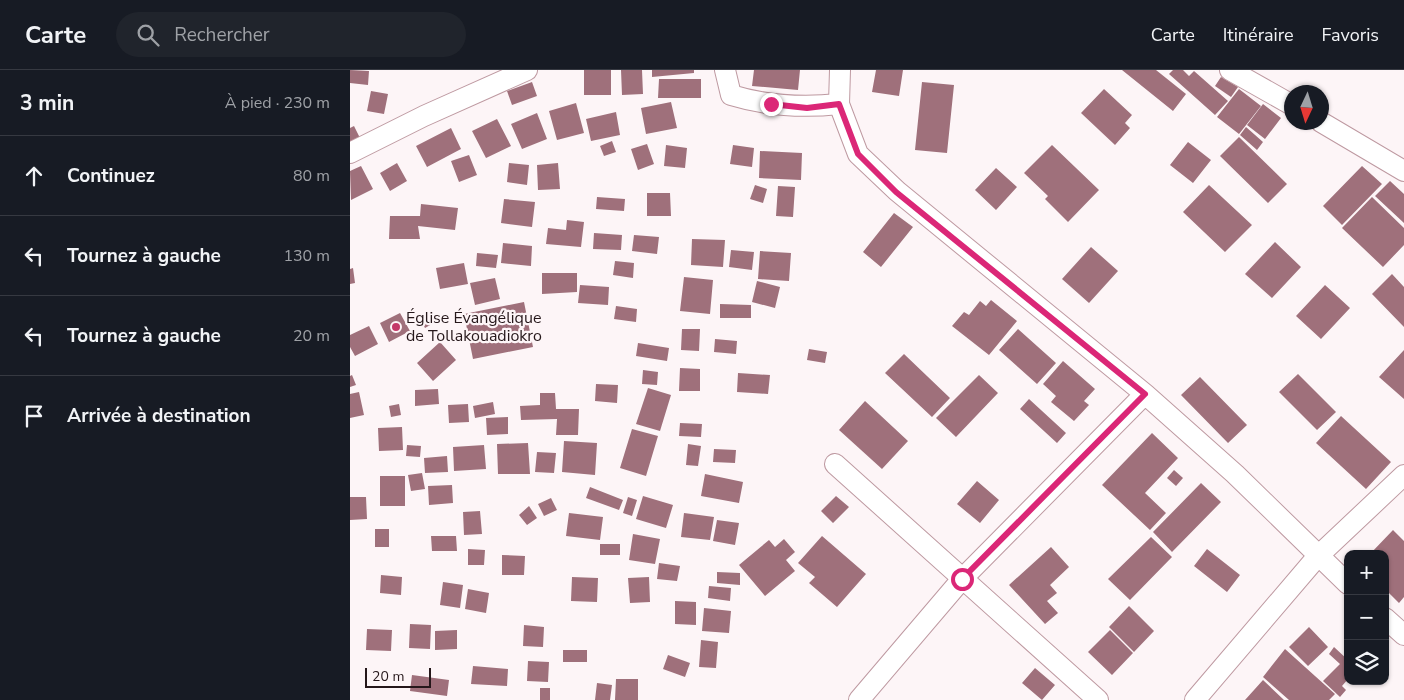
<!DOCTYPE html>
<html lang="fr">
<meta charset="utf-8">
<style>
body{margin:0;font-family:"Nunito Sans",sans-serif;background:#20242c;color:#f1f3f6}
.controls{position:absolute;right:15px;bottom:15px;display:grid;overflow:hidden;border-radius:10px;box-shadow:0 1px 4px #0004}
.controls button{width:45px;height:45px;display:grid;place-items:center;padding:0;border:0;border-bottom:1px solid #363941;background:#171b24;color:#f1f3f6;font:25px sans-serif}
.compass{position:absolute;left:934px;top:15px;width:45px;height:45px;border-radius:50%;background:#171b24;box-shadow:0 1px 4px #0004;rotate:184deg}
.scale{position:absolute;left:15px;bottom:12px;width:66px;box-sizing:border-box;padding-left:5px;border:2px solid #25171a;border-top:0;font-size:14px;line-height:18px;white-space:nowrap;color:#25171a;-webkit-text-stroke:4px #fdf5f7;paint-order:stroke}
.stop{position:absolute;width:15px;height:15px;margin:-11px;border:4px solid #db2777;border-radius:50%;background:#fff}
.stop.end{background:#db2777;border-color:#fff;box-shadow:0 1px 5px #0008}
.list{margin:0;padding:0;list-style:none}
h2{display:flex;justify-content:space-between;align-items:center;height:65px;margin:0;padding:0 20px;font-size:21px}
h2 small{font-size:16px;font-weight:400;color:#9ea1a6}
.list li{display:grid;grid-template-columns:32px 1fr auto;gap:15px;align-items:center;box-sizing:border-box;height:80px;padding:0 20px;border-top:1px solid #363941}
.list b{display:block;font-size:19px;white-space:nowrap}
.list em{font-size:16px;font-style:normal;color:#9ea1a6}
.icon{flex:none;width:28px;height:28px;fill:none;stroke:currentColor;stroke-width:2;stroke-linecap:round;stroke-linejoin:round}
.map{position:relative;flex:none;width:1054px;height:630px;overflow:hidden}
header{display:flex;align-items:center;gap:30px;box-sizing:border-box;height:70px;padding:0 25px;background:#171b24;border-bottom:1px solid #363941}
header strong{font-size:24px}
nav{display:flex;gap:28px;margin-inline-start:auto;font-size:18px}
.search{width:350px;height:45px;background:#20242c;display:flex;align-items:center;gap:12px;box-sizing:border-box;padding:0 18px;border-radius:28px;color:#9ea1a6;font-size:19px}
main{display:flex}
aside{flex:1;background:#171b24}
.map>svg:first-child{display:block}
</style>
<header>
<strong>Carte</strong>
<div class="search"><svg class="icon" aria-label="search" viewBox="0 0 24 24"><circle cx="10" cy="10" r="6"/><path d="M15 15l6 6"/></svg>Rechercher</div>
<nav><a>Carte</a><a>Itinéraire</a><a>Favoris</a></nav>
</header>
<main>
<aside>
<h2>3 min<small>À pied · 230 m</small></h2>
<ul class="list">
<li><svg class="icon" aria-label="ahead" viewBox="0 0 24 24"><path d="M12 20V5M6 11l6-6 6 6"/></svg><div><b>Continuez</b></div><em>80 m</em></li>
<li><svg class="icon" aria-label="left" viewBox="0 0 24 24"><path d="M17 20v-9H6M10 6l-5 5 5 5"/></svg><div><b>Tournez à gauche</b></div><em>130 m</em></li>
<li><svg class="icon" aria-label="left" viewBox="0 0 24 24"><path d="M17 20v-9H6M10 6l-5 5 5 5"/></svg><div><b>Tournez à gauche</b></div><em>20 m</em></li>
<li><svg class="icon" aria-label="arrive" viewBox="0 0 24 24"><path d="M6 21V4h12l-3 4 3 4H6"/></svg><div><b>Arrivée à destination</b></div></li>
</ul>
</aside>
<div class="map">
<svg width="1054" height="630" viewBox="0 0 1054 630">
<rect width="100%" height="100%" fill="#fdf5f7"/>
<path fill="#9f707b" d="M0,0L19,1L18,15L0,13Z
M234,0H261V25H234Z
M271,0H292L293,24L272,25Z
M302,0H344V3L302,7Z
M404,0H450L448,20L402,16Z
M526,0H553L549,26L522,22Z
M772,0H806L836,24L823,41Z
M823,0H833L839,6L844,1L878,31L865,45L819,4Z
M871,7L888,17L881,27L865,16Z
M309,9H351V28H308Z
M182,12L187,26L162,35L157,21Z
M572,12L604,15L597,83L565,80Z
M754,19L782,45L775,53L780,58L765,75L731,43Z
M889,19L911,36L889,64L867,47Z
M21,21L38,24L34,44L17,41Z
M321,32L327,58L296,64L291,38Z
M226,33L234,63L207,70L199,41Z
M913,34L931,48L915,69L897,55Z
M266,42L270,65L241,71L236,49Z
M187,43L197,69L172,79L161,54Z
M147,49L161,76L136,88L122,61Z
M4,56L11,70L0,76V58Z
M896,57L913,72L907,80L890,65Z
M101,58L111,79L77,97L66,76Z
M889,67L937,114L918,133L870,86Z
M262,71L266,82L254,86L250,76Z
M838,72L861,90L843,113L820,95Z
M297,74L304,94L288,100L281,79Z
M316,75L337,78L335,98L314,96Z
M383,75L404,78L402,97L380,94Z
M702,75L749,120L718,152L695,129L698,126L674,103Z
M410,81L452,83L451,110L409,108Z
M119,85L127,105L109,112L101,91Z
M47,93L57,111L40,121L30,103Z
M159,93L179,95L177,115L157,112Z
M208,93L210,119L188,120L187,95Z
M11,96L23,119L1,130L0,101Z
M1012,96L1032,114L992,155L973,136Z
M646,98L667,117L646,140L625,120Z
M1040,111L1054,124V153L1025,126Z
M405,115L417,119L413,133L400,129Z
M859,115L902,155L875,182L833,142Z
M428,116L445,117L443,147L426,146Z
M297,123H320L321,146H297Z
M247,127L275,129L274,141L246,139Z
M1022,127L1054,158V175L1033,197L992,158Z
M154,129L185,132L182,157L151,153Z
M71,134L108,138L105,160L68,156L70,169H39L40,146H70Z
M544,143L563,157L531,197L513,182Z
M217,150L234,152L231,177L196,174L198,158L216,160Z
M244,163L272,165L271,180L243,179Z
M284,165L309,167L307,184L282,181Z
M342,169L375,170L373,197L341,195Z
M925,172L951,197L922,228L895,204Z
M153,173L182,176L181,196L151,193Z
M741,177L768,201L739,233L712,209Z
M381,180L404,182L402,200L379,197Z
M410,181L441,183L439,211L408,209Z
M127,183L148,185L146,198L126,196Z
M265,191L284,193L283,208L263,205Z
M114,193L118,214L90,219L86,198Z
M3,198L5,213L0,214V199Z
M192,203H227V222L192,224Z
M1042,204L1054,217V257L1022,224Z
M334,207L363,210L360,244L330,241Z
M145,208L150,229L125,235L120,213Z
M407,211L430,217L425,238L402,232Z
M230,215L259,217L258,235L228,233Z
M975,215L1000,238L971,269L946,246Z
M641,230L667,251L639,285L602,256L614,242L619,245L630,231L636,236Z
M174,232L183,277L123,289L114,244Z
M370,234L401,235V248H370Z
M266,236L287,239L286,252L264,249Z
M50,243L60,261L39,272L30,253Z
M82,243L87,251L75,258L70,249Z
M19,256L28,274L5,286L0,277V265Z
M332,259H350L349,281L331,280Z
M668,259L706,293L687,314L649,280Z
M365,269L387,271L386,284L364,282Z
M90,272L106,290L83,311L67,293Z
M288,273L319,278L317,291L286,286Z
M459,279L477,282L475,293L457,290Z
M1054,280V329L1029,307Z
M554,284L600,328L582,347L535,303Z
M713,291L745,319L734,331L739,335L724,351L701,332L706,326L693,314Z
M330,298L350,299V321H329Z
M293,300L308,302L307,315L292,314Z
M388,303L420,305L418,324L387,322Z
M948,304L986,342L967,360L929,322Z
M2,305L6,315L0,317V306Z
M629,305L648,323L606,367L586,348Z
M850,307L897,355L878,373L831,325Z
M246,314L268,315L267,333L245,331Z
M298,318L321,325L310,361L286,354Z
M88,319L89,334L65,336V320Z
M9,322L14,345L0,348V324Z
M190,323H205L206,339H229L228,365H206L207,349L171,350L170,336L190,335Z
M679,329L716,363L707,373L670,339Z
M515,331L558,371L532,399L489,360Z
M143,332L145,344L125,348L123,336Z
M49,334L51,345L41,347L39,336Z
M118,334L119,352L99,353L98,335Z
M991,346L1041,392L1016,419L966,373Z
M158,347V364L137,365L136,348Z
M330,353L352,354L351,367L329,366Z
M52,357L53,380L29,381L28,358Z
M282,359L308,366L296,406L270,398Z
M802,363L828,388L795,423L816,443L800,460L752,415Z
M214,371L247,373L245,405L212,402Z
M178,373L180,404H148L147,374Z
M338,374L351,376L348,396L336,395Z
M57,375L71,376L70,387L56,386Z
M134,375L136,399L104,401L103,377Z
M364,379L386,380L385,393L363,392Z
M187,382L206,383L204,403L185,402Z
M97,386L98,402L75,403L74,388Z
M824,400L833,408L826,416L817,408Z
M72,403L75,419L61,421L58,405Z
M355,404L393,412L389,433L351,426Z
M30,406H55V436H30Z
M627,411L649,430L630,453L607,434Z
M851,413L871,432L822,482L803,462Z
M102,415L103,433L79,435L78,416Z
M240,417L273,430L269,440L236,428Z
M293,426L323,435L316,458L286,449Z
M486,426L499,437L483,453L471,441Z
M0,427H16L17,449L0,450Z
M278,427L287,430L282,446L273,443Z
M201,428L207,440L194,446L188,434Z
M179,436L187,448L177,455L169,445Z
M130,441L132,464L114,465L113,442Z
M219,443L253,447L250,470L216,466Z
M334,443L364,447L360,470L331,467Z
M367,450L389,453L385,475L363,471Z
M25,459H39V477H25Z
M1043,460L1054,471V527L1049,533L1035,519L1039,514L1038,512L1035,515V484H1020Z
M283,464L310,469L305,494L279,490Z
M81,466H106L107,481H82Z
M472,466L516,504L487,537L459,513L465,507L448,493Z
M801,467L822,487L780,530L758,509Z
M434,469L445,482L436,490L445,501L415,526L389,495L419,470L425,477Z
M250,474H270V485H250Z
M701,477L719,497L700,515L707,523L697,531L708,543L695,554L659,515Z
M118,479L135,480L134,495H118Z
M857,479L890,505L877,522L844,496Z
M152,485L175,486L174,505H152Z
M309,493L330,496L327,511L307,509Z
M367,502L390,503V515L367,513Z
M31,505L52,507L51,525L30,523Z
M222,507L248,508L247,532L221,531Z
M299,507L300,532L280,533L278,508Z
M93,512L113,515L110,538L90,535Z
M359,516L381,518L380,531L358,528Z
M118,519L139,523L136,543L115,539Z
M325,531L346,532V555L325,554Z
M779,536L804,561L784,582L759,557Z
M354,538L381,541L379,563L352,561Z
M60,554L81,555L80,579L59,578Z
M174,555L194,557L193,577L173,576Z
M959,557L978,577L958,596L939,577Z
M17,559L42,560L41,581L16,580Z
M107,560V579L85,580V561Z
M760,560L783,583L762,605L738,582Z
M351,570L368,572L366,598L349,597Z
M984,577L998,590V609L992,616L996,620L990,627L973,611L990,594L979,584Z
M935,579L985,624L979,630H939L913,607Z
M213,580H237V592H213Z
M318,585L340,593L335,607L313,599Z
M178,591L199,592L198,612L177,611Z
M123,596L158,599L157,616L121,614Z
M685,598L705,615L692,630L672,613Z
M62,605L99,610L97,626L60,621Z
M266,609H288V630H265Z
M913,610L934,630H895Z
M247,613L262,615L260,630H245Z
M190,618H200V630H190Z"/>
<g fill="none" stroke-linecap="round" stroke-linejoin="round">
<g stroke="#be99a1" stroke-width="22">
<path id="street" d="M375,0L381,25C417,36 452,38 489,34
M490,0L489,34L508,84L547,121L795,324L885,404L998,514
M880,0L942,35
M971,52L1054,101
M0,83L74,46L177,0
M485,394L748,630
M1035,548L1054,565
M509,630L612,509L795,324
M845,630L967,487L1054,405"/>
</g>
<use href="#street" stroke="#fff" stroke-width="20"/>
</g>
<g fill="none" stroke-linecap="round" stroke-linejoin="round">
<path stroke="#db2777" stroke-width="6" d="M421,34L457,38L489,34L508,84L546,122L795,324L612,509"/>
</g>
<circle fill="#c43868" stroke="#fdf5f7" stroke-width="2" cx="46" cy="257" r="5"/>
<g text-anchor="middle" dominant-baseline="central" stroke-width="4.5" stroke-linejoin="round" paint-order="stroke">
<g font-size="16" fill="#25171a" stroke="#fdf5f7" text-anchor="start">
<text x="56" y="248">Église Évangélique<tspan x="56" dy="18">de Tollakouadiokro</tspan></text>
</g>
</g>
</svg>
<div class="controls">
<button>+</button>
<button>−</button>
<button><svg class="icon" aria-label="layers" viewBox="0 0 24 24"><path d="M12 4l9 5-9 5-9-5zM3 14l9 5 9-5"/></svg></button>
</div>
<svg class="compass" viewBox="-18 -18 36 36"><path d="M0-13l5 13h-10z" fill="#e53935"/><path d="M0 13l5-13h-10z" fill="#9ea1a6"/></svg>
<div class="scale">20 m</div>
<div class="stop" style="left:612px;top:509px"></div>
<div class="stop end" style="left:421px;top:34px"></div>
</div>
</main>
